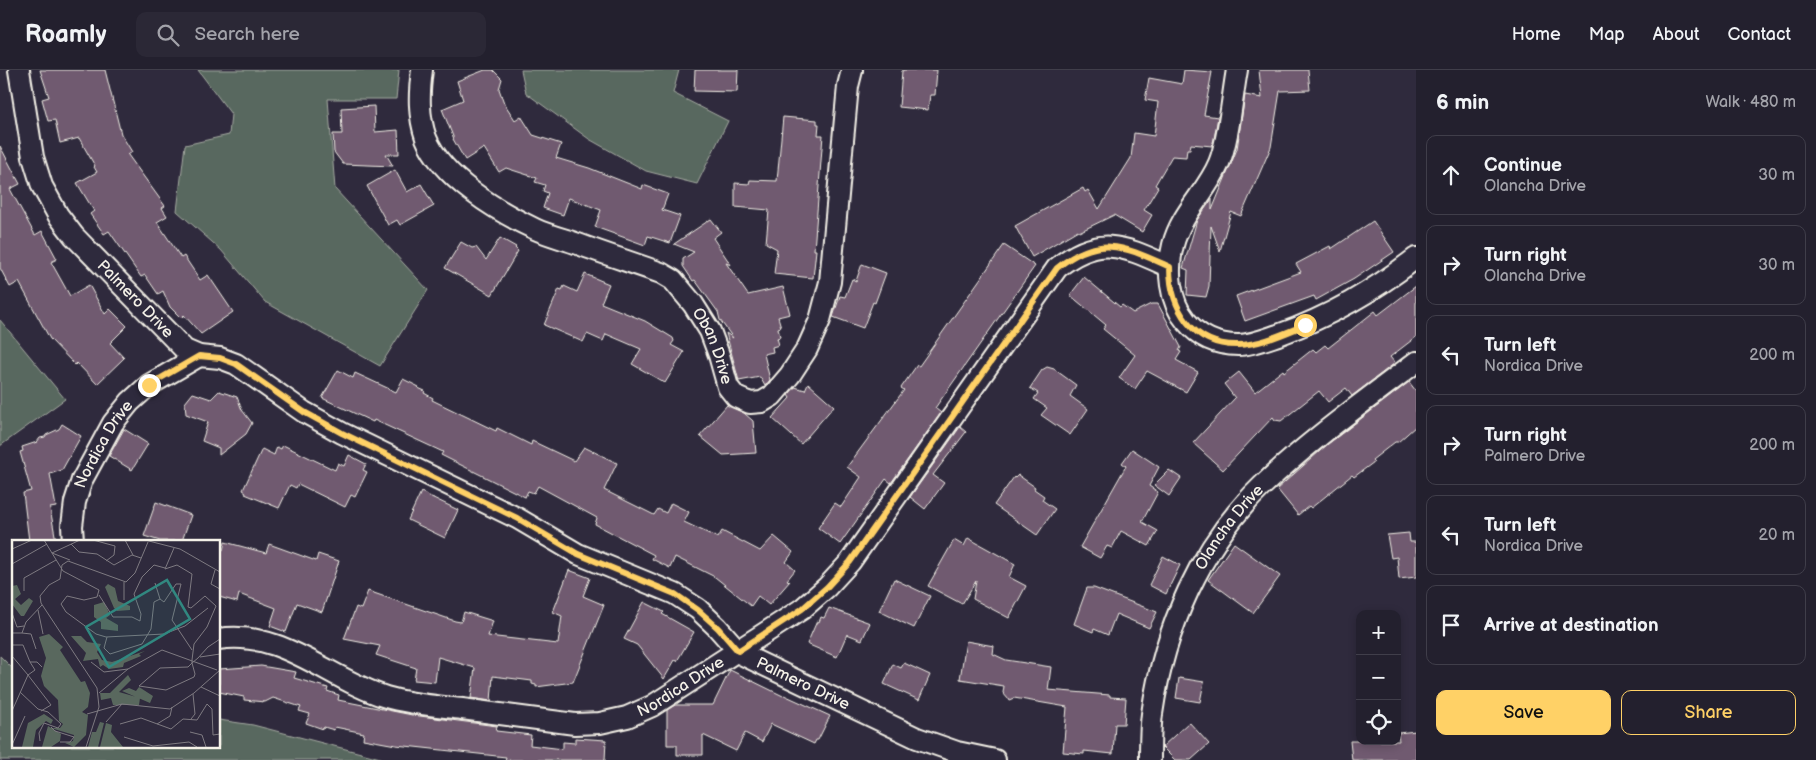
<!DOCTYPE html>
<meta charset="utf-8">
<style>
body{margin:0;font-family:"Balsamiq Sans",sans-serif;background:#2b2836;color:#f1f3f6}
.controls{position:absolute;right:15px;bottom:15px;display:grid;overflow:hidden;border-radius:10px;box-shadow:0 2px 8px #0003}
.controls button{width:45px;height:45px;display:grid;place-items:center;padding:0;border:0;border-bottom:1px solid #403e4a;background:#23202e;color:#f1f3f6;font:25px sans-serif}
.stop{position:absolute;width:15px;height:15px;margin:-11px;border:4px solid #ffd166;border-radius:50%;background:#fff}
.stop.end{background:#ffd166;border-color:#fff;box-shadow:0 1px 5px #0008}
.list{margin:0;padding:0;list-style:none}
h2{display:flex;justify-content:space-between;align-items:center;height:65px;margin:0;padding:0 20px;font-size:21px}
h2 small{font-size:16px;font-weight:400;color:#a3a3aa}
.list li{display:grid;grid-template-columns:32px 1fr auto;gap:15px;align-items:center;box-sizing:border-box;height:80px;margin:0 10px 10px;padding:0 10px;border:1px solid #403e4a;border-radius:10px}
.list b{display:block;font-size:19px;white-space:nowrap}
.list p{margin:0;font-size:16px;white-space:nowrap;color:#a3a3aa}
.list em{font-size:16px;font-style:normal;color:#a3a3aa}
.actions{display:flex;gap:10px;padding:15px 20px}
.actions a{flex:1;padding:11px 0;border:1px solid #ffd166;border-radius:10px;text-align:center;font-size:18px;color:#ffd166}
.actions .main{background:#ffd166;color:#111}
.icon{flex:none;width:28px;height:28px;fill:none;stroke:currentColor;stroke-width:2;stroke-linecap:round;stroke-linejoin:round}
.map{position:relative;flex:none;width:1416px;height:690px;overflow:hidden}
header{display:flex;align-items:center;gap:30px;box-sizing:border-box;height:70px;padding:0 25px;background:#23202e;border-bottom:1px solid #403e4a}
header strong{font-size:24px}
nav{display:flex;gap:28px;margin-inline-start:auto;font-size:18px}
.search{width:350px;height:45px;background:#2b2836;display:flex;align-items:center;gap:12px;box-sizing:border-box;padding:0 18px;border-radius:10px;color:#a3a3aa;font-size:19px}
main{display:flex}
aside{flex:1;background:#23202e}
.map>svg:first-child{display:block}
</style>
<header>
<strong>Roamly</strong>
<div class="search"><svg class="icon" aria-label="search" viewBox="0 0 24 24"><circle cx="10" cy="10" r="6"/><path d="M15 15l6 6"/></svg>Search here</div>
<nav><a>Home</a><a>Map</a><a>About</a><a>Contact</a></nav>
</header>
<main>
<div class="map">
<svg width="1416" height="690" viewBox="0 0 1416 690">
<rect width="100%" height="100%" fill="#2f2a3d"/>
<filter id="ink" filterUnits="userSpaceOnUse"><feTurbulence type="fractalNoise" baseFrequency=".02" numOctaves="2"/><feDisplacementMap in="SourceGraphic" scale="10" xChannelSelector="R" yChannelSelector="G"/><feConvolveMatrix kernelMatrix="1 2 1 2 8 2 1 2 1" color-interpolation-filters="sRGB"/></filter>
<g filter="url(#ink)">
<path fill="#59685e" stroke="#a6aca3" d="M198,0H399L396,29H328L335,119L428,220L380,296L265,232L221,180L177,141L185,75L229,65L231,44Z
M521,0H679L673,23L728,51L697,114L646,101L589,69L526,23Z
M0,250L65,329L0,376Z
M0,586L14,600V676H219V650L253,655L388,690H0Z"/>
<path fill="#705a6f" stroke="#f4f1e8" d="M40,0H105L121,64L132,82L128,85L165,136L162,138L167,146L157,152L181,188L184,186L200,210L208,205L233,242L201,264L184,245L181,248L170,237L163,221L158,224L145,205L141,207L109,161L104,164L90,144L94,141L77,113L97,102L94,97L95,96L79,68L60,73L55,50L48,51L42,29L49,27Z
M485,0H493L502,9L499,19L504,33L515,50L521,46L533,65L561,74L556,88L589,98L642,119L643,115L668,124L662,140L680,146L670,173L648,166L645,175L595,157L601,140L569,128L563,145L543,138L548,123L543,121L545,115L535,112L537,108L506,98L499,102L484,78L465,90L453,69H454L442,39L463,30L457,11Z
M695,0H738L737,22L694,21Z
M904,0H937L935,25H930L928,40L899,37L902,1Z
M1184,0L1212,2L1204,45L1218,47L1214,69L1212,76L1191,74L1190,79H1187L1186,87L1172,86L1155,115L1158,117L1144,140L1152,145L1142,162L1114,145L1079,162L1078,160L1032,187L1015,156L1083,118L1085,122L1088,120L1099,139L1131,88L1134,63L1154,66L1158,32L1145,30L1149,8L1182,14Z
M1259,0H1308L1310,20L1280,21L1271,77L1241,146L1231,142L1220,181L1211,156L1209,216L1206,227L1187,225L1188,200L1183,198L1197,150L1212,129V140L1237,79L1245,25L1262,28Z
M374,36L375,62L398,60L399,84H386L393,96L343,94L334,82L333,64H342L341,38Z
M783,47L817,50V54H819L818,65H823L814,180H816L813,208L774,204L777,179L766,173L769,140L735,137V113L749,114L750,110L777,111Z
M0,76L20,114L10,119L35,165L42,161L57,189L51,192L70,226L89,215L105,244L110,239L127,256L110,273L124,288L97,314L77,293L75,295L50,269L19,212L10,217L0,198Z
M395,100L407,122L421,114L434,136L400,155L397,150L388,155L367,116Z
M711,149L721,162L713,168L731,195L726,193L748,225L783,217L790,244L778,247L781,257L778,258L780,267L777,268L779,275L772,277L773,282L764,284L770,310L765,316L760,307L739,311L726,263L733,268L720,250L718,242L695,210L693,211L683,196V189L694,182L674,174Z
M1373,151L1394,182L1354,209L1316,230L1314,226L1245,251L1236,226L1301,202L1296,194L1330,176L1331,179Z
M500,168L516,177L515,178L518,181L492,225L445,198L461,172L472,178L476,177L486,190Z
M1004,175L1035,196L935,338L941,343L891,413L886,409L840,474L818,458L835,433L841,437L861,407L847,397L904,320L901,318L917,295L919,296Z
M862,194L886,203L875,233L873,232L863,258L833,247L840,226L845,227L852,209L856,211Z
M585,204L609,214L601,233L645,251L673,268L674,271L671,275L684,282L665,313L632,294L641,279L606,264L603,271L587,264L583,272L544,255L559,219L562,220L564,216L577,222Z
M1084,207L1120,237L1122,235L1133,243L1151,234H1158L1181,277L1179,281L1181,282L1176,290L1198,302L1186,322L1147,301L1135,319L1119,308L1135,285L1103,259L1106,255L1070,225Z
M1416,216V267L1390,287L1395,293L1352,326L1346,318L1328,332L1319,321L1281,351L1275,350L1273,347L1223,400L1193,373L1235,328L1224,314L1239,302L1255,322L1283,300L1284,302L1313,279L1316,282L1325,275L1328,278L1375,241L1378,245Z
M1047,297L1054,299L1076,315L1070,326L1088,339L1070,365L1041,345L1047,338L1034,329L1038,323L1030,318L1042,300Z
M338,300L353,308L355,303L396,322L403,309L419,317L418,318L425,321L424,323L433,328L432,330L496,361L497,358L531,375L532,371L574,391L584,377L617,393L604,420L654,445L658,439L666,443L671,433L689,442L684,452L718,468L722,461L760,481L774,466L793,482L786,492L795,500L787,510L790,511L769,535L758,526L751,536L715,507L675,487L670,498L652,489L654,485L595,454L597,448L538,416L534,423L528,421L525,427L441,385L443,382L374,350L373,352L322,328Z
M1409,312L1416,321V356L1398,372H1395L1372,390L1374,392L1354,407L1352,405L1311,438L1309,436L1298,445L1277,419L1329,373Z
M808,313L834,336L801,374L772,348L790,328L788,325L795,317L805,320Z
M219,321L237,327L242,340L252,353L246,364L219,385V378L202,371L208,352L186,344L185,333L193,323L211,329Z
M727,335L744,343L753,351L756,383L723,385L700,366Z
M62,354L81,366L62,400L50,404L56,437L50,438L56,471H29L23,423L31,421L20,382L23,381L22,377L37,372L40,368L45,367L46,365L59,359Z
M960,357L966,362L933,405L944,413L925,439L910,427Z
M124,359L148,374L132,400L109,386Z
M283,375L335,400L338,393L344,396L349,385L366,394L363,400L367,402L355,427L351,425L345,437L298,414L296,418L290,415L279,438L245,424L246,422L243,420L262,379L274,385L277,377L281,379Z
M1132,379L1159,397L1149,416L1158,422L1142,452L1158,461L1149,476L1121,461L1112,478L1107,476L1100,488L1080,477L1126,396L1122,393Z
M1169,400L1181,408L1169,426L1154,415Z
M1018,405L1035,417L1034,419L1044,426L1042,430L1055,439L1037,465L994,435L1014,407L1015,408Z
M421,422L458,440L445,468L408,450Z
M156,432L191,445L182,471H160L144,466Z
M1409,463L1410,472H1416V507L1399,509L1397,487L1391,488L1387,465Z
M968,468L1015,494L1009,507L1026,516L1009,548L973,529L976,511L962,534L928,516L954,470L964,476Z
M225,472L266,483L269,474L316,491L318,484L339,491L322,542L297,533L286,562L270,556L276,538L239,524L237,532L219,527V479L223,480Z
M1234,473L1280,506L1253,543L1208,510Z
M1163,486L1180,495L1166,524L1149,515Z
M569,500L590,508L583,526L604,535L573,612L536,617V615L532,614V611L493,606L491,631L471,628L475,598L438,587L435,612L414,610L416,598L376,585L380,576L344,569L356,537L361,539L368,521L455,551L461,552L464,542L493,551L488,566L558,574L562,546L553,542Z
M894,509L930,526L914,558L879,541Z
M1087,518H1094L1157,542L1149,558L1116,544L1108,565L1094,559L1093,562L1074,554Z
M644,532L664,542L662,544L694,562L677,591L675,590L664,609L637,575L624,569Z
M829,538L870,553L862,570L847,564L837,587L807,574L817,551L819,552L821,547L824,548Z
M966,571L994,576L993,584L1006,590L1051,597L1048,620L1110,625V627L1126,628L1124,654H1115L1113,684L1084,681V684L1063,682L1067,637L1014,628L1009,630L1003,623L1004,616L960,609Z
M904,593L930,605L919,630L884,614L893,594L901,598Z
M261,596L296,602L294,608L328,618L327,621L339,625L338,630L412,645L497,656L496,661L531,665L530,675L563,679V672L575,673V668L606,670L605,690H505L506,687L396,675L363,669L364,663L335,657L334,660L324,657L323,659L306,653L310,644L299,641L301,637L273,628L265,632L244,630V627L219,622V599Z
M730,600L783,626L784,625L830,646L818,670H816L814,674L771,654L762,672L745,663L736,681L703,665V685H677V675H667V640L675,635H713Z
M1179,608L1204,612L1200,632L1176,628Z
M1189,652L1209,674L1191,690H1175L1162,677Z
M1416,661V690H1352L1350,671H1399L1398,663Z"/>
<g fill="none" stroke-linecap="round" stroke-linejoin="round">
<g stroke="#f4f1e8" stroke-width="24">
<g id="street">
<path id="s1" d="M19,0L33,87L42,116L58,145L74,166L185,280L199,286L220,288L236,294L304,342L342,363L517,448L578,484L675,524L698,539L717,557L741,584L917,668L957,682L995,690"/>
<path id="s2" d="M422,0C419,23 418,45 426,68C442,108 497,141 535,159C548,165 564,169 578,174C605,184 633,193 661,203L673,210L693,234L710,261L719,285L728,317L736,327L750,333L762,332L772,326L790,305L807,279L820,250L830,212L848,16L852,0"/>
<path d="M1237,0C1232,27 1229,69 1219,93C1207,122 1181,143 1173,175C1167,199 1169,231 1186,251C1199,267 1217,275 1238,275C1251,275 1266,269 1278,265C1331,246 1372,222 1416,188"/>
<path id="s3" d="M73,471L72,456L75,432L82,410L113,353L130,332L149,315L199,286"/>
<path id="s4" d="M219,569C281,559 330,610 386,627C410,634 437,636 462,639C499,644 537,649 575,654L600,653L627,647L652,636L802,539L827,517L850,492L1057,198C1100,163 1125,177 1170,197"/>
<path id="s5" d="M1150,690C1150,675 1150,659 1152,644C1164,559 1200,476 1262,416C1310,370 1364,332 1416,292"/>
</g>
</g>
<use href="#street" stroke="#2f2a3d" stroke-width="20"/>
</g>
</g>
<g fill="none" stroke-linecap="round" stroke-linejoin="round" filter="url(#ink)">
<path stroke="#ffd166" stroke-width="6" d="M149,315L199,286L220,288L236,294L304,342L342,363L517,448L578,484L675,524L698,540L718,558L738,581L802,539L827,517L850,492L1057,198C1100,163 1125,177 1170,197C1170,239 1193,276 1238,275C1260,275 1285,263 1305,255"/>
</g>
<g text-anchor="middle" dominant-baseline="central" stroke-width="4.5" stroke-linejoin="round" paint-order="stroke">
<g font-size="16" fill="#f4f1e8" stroke="#2f2a3d">
<text stroke="none"><textPath href="#s1" startOffset="266">Palmero Drive</textPath></text>
<text stroke="none"><textPath href="#s2" startOffset="439">Oban Drive</textPath></text>
<text stroke="none"><textPath href="#s3" startOffset="104">Nordica Drive</textPath></text>
<text stroke="none"><textPath href="#s5" startOffset="251">Olancha Drive</textPath></text>
<text stroke="none"><textPath href="#s1" startOffset="1046">Palmero Drive</textPath></text>
<text stroke="none"><textPath href="#s4" startOffset="485">Nordica Drive</textPath></text>
</g>
</g>
<g transform="translate(12 470)">
<rect width="208" height="208" fill="#2f2a3d"/>
<path d="M96,44L103,48L106,61L118,66V70L105,71L102,68L93,47ZM5,45L9,54L3,59L9,65L17,58L21,61L12,76H9L0,64V46ZM92,62L98,75L94,78L106,85V91L89,89V82L82,77V65ZM37,94L51,107L48,110L69,142L73,141L78,153L76,167L70,172L76,175L74,195L62,207L53,203L61,201L62,195L39,188H48L51,184L47,181L46,160L32,146L29,136L34,118L27,97ZM59,96H69L75,102L89,104L85,112L90,120L100,122L133,111L127,114L129,116L112,123L111,127L97,129L91,125L88,127L86,119L71,121L74,113ZM116,135L119,140L107,152L128,158L127,165H101L99,158L89,160L88,153H98ZM127,147L141,156L138,163L110,151L117,148L124,151ZM32,174L41,180L39,184L34,181L24,190L21,207H10L16,183ZM88,182L92,183L86,207H76L80,192H84ZM94,183L100,185L99,192L111,207H88ZM36,186L49,194L48,201L39,207H30Z" fill="#59685e"/>
<path fill="none" stroke="#7e7a81" stroke-width="1" d="M32,0L51,31L87,50L85,57L72,60L55,56L49,64L54,72L84,94L94,97L152,94L173,86L196,68M81,0L103,6L102,15L94,21M113,0L121,15M133,0L168,9L208,32M59,4L67,12L85,14L102,25L120,15L129,18M162,8L153,29L165,25L180,34L176,67L179,68L193,56L204,66L195,87L182,104L180,120V123L183,134L182,137L154,150L127,146L148,128L176,127L180,123L186,118L196,107L208,99M0,9L20,0M40,13L68,0M40,13L58,20M0,24L35,4M203,30L199,44L208,49M112,42V60M143,43L148,59L152,62L164,44H169L160,80L180,110M12,51V38L44,20M87,55L101,77H120L128,81L129,74L122,54L130,37L142,25L153,28M26,70L31,94M0,73L5,87L12,86M0,93H10L14,82L30,65M10,93L19,94L24,109M95,97L92,108L98,114L130,104L139,89L142,62L148,59M0,105H11L18,122H25L30,127M0,116L16,135L0,171M188,117L208,114M18,122L23,130L16,135L39,165L29,171M79,122L92,132L116,129M189,147L208,156M8,152L26,169L36,172L49,184L46,188L32,183L27,193L28,201M87,153L116,129L150,110L205,130M75,174L110,164L158,169L182,153L208,130M179,179L183,174L181,154M94,182L110,164M108,184L129,178L159,189L171,179L185,180L195,164L200,169L201,195L208,194M145,184L158,176L160,167M39,187L43,191L62,197L58,202H48M178,192L190,195L194,207M112,197L141,206L177,202L185,207M0,205L13,176M74,207L87,167L85,148L29,63L28,56L37,45L48,39L50,25L56,21L114,42L123,33L136,2"/>
<path fill="#318880" fill-opacity="0.15" stroke="#318880" stroke-width="2.5" d="M155,40L178,79L97,127L74,87Z"/>
<rect width="208" height="208" fill="none" stroke="#f4f1e8" stroke-width="2.5"/>
</g>
</svg>
<div class="controls">
<button>+</button>
<button>−</button>
<button><svg class="icon" aria-label="locate" viewBox="0 0 24 24"><circle cx="12" cy="12" r="6"/><path d="M12 2v4M12 18v4M2 12h4M18 12h4"/></svg></button>
</div>
<div class="stop" style="left:1305px;top:255px"></div>
<div class="stop end" style="left:149px;top:315px"></div>
</div>
<aside>
<h2>6 min<small>Walk · 480 m</small></h2>
<ul class="list">
<li><svg class="icon" aria-label="ahead" viewBox="0 0 24 24"><path d="M12 20V5M6 11l6-6 6 6"/></svg><div><b>Continue</b><p>Olancha Drive</p></div><em>30 m</em></li>
<li><svg class="icon" aria-label="right" viewBox="0 0 24 24"><path d="M7 20v-9h11M14 6l5 5-5 5"/></svg><div><b>Turn right</b><p>Olancha Drive</p></div><em>30 m</em></li>
<li><svg class="icon" aria-label="left" viewBox="0 0 24 24"><path d="M17 20v-9H6M10 6l-5 5 5 5"/></svg><div><b>Turn left</b><p>Nordica Drive</p></div><em>200 m</em></li>
<li><svg class="icon" aria-label="right" viewBox="0 0 24 24"><path d="M7 20v-9h11M14 6l5 5-5 5"/></svg><div><b>Turn right</b><p>Palmero Drive</p></div><em>200 m</em></li>
<li><svg class="icon" aria-label="left" viewBox="0 0 24 24"><path d="M17 20v-9H6M10 6l-5 5 5 5"/></svg><div><b>Turn left</b><p>Nordica Drive</p></div><em>20 m</em></li>
<li><svg class="icon" aria-label="arrive" viewBox="0 0 24 24"><path d="M6 21V4h12l-3 4 3 4H6"/></svg><div><b>Arrive at destination</b></div></li>
</ul>
<div class="actions"><a class="main">Save</a><a>Share</a></div>
</aside>
</main>
